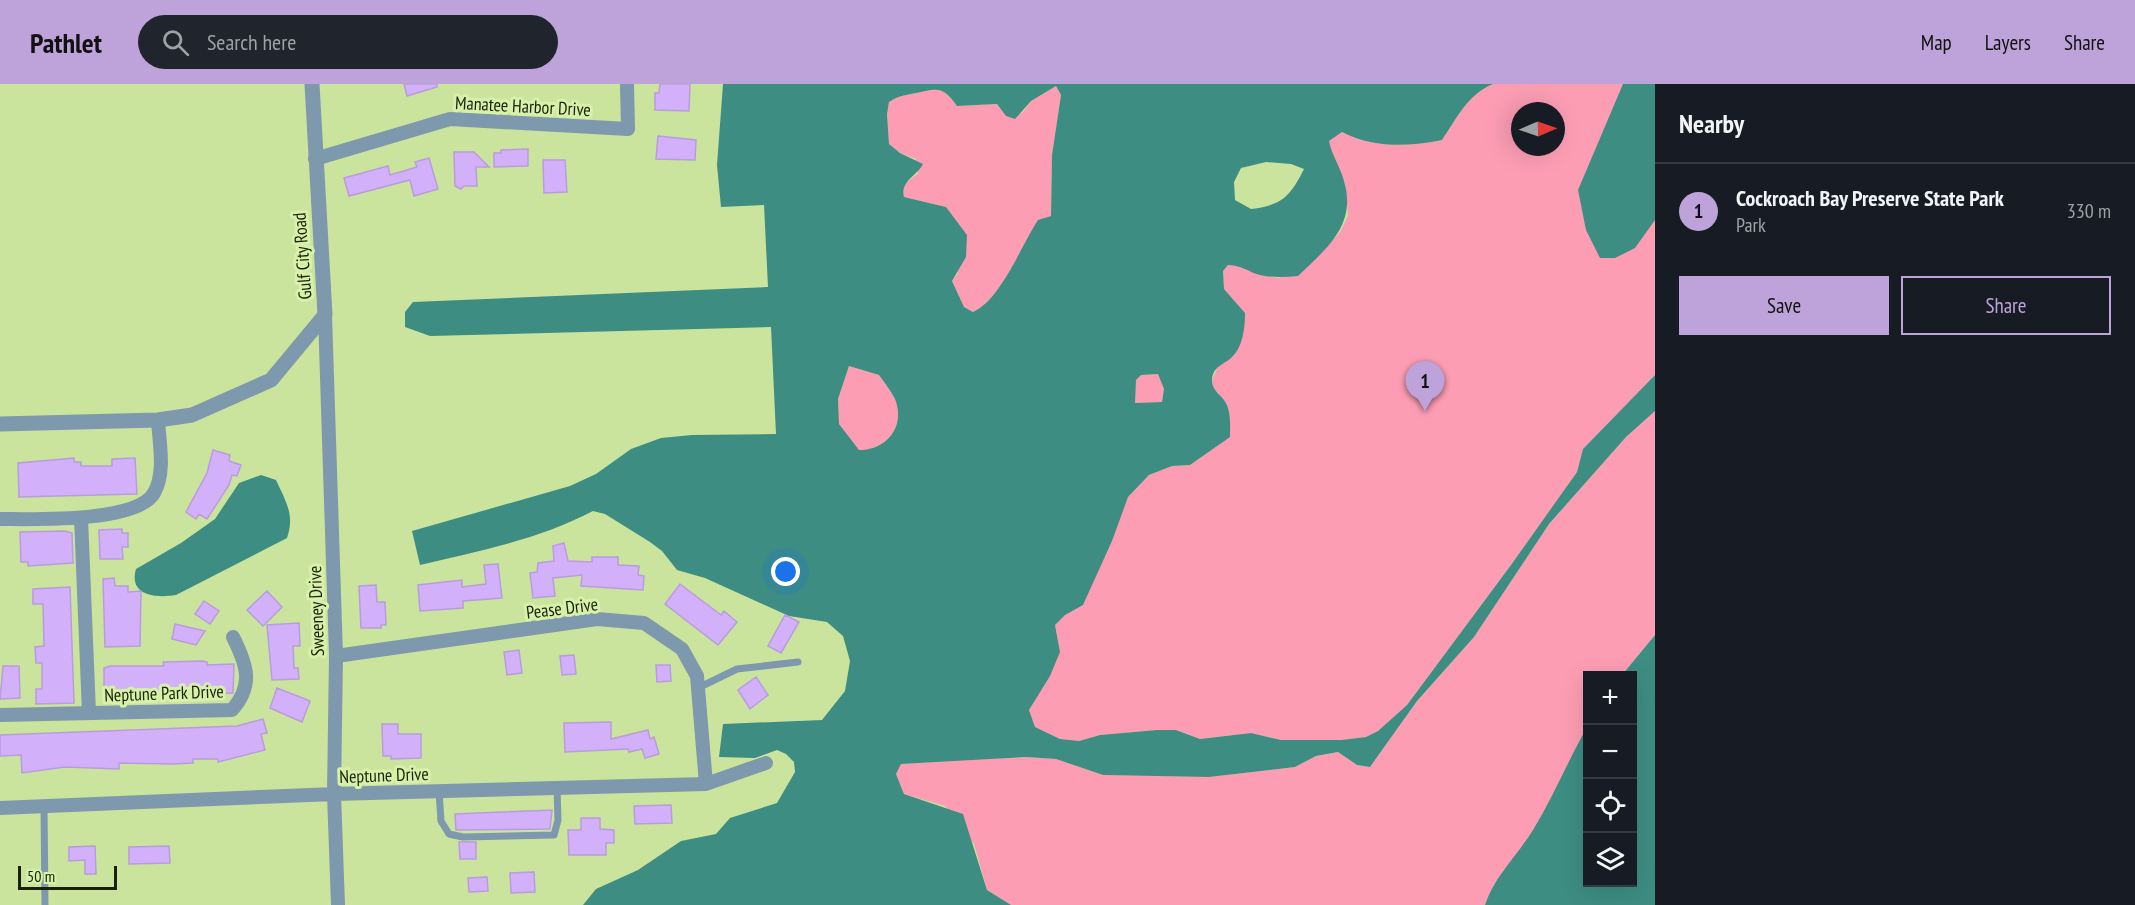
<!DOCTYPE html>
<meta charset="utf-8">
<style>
body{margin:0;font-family:"PT Sans Narrow",sans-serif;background:#20242c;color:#f1f3f6}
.controls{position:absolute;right:18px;bottom:18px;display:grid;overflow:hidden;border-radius:0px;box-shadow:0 6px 24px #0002}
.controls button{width:54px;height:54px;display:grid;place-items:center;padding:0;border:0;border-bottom:2px solid #363941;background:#171b24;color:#f1f3f6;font:30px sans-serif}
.compass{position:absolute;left:1511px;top:18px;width:54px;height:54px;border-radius:50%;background:#171b24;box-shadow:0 6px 24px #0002;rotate:88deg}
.scale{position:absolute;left:18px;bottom:15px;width:99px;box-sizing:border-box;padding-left:6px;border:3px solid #192206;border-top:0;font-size:16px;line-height:21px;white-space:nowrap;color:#192206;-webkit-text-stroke:4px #d7f1aa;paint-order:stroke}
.you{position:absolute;left:786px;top:488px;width:21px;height:21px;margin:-15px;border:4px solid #fff;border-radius:50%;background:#1a73e8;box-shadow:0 0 0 9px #1a73e833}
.badge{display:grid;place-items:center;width:39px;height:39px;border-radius:50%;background:#bda3d9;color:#111;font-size:20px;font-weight:700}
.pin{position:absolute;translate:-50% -50px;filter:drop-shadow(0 2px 3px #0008)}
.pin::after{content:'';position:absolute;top:32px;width:21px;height:18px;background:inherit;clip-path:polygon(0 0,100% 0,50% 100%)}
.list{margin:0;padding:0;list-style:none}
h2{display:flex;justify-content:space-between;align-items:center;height:78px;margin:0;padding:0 24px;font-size:26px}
h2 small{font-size:20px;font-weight:400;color:#9ea1a6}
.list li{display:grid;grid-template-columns:39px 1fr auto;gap:18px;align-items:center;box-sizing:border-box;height:96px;padding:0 24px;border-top:2px solid #363941}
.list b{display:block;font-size:22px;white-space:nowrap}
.list p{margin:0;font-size:20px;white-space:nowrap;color:#9ea1a6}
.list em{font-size:20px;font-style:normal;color:#9ea1a6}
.actions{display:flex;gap:12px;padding:18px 24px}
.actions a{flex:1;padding:14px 0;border:2px solid #bda3d9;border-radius:0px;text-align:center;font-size:21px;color:#bda3d9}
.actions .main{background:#bda3d9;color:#111}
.icon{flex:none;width:33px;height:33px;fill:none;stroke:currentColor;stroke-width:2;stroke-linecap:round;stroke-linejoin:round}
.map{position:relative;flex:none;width:1655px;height:821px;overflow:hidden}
header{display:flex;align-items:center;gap:36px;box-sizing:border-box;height:84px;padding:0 30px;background:#bda3d9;color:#111}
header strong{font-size:28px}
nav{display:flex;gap:33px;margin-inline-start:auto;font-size:21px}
.search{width:420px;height:54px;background:#20242c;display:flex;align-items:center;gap:15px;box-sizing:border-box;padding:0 21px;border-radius:33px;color:#9ea1a6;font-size:22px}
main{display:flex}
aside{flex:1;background:#171b24}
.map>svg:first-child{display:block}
</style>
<header>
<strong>Pathlet</strong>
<div class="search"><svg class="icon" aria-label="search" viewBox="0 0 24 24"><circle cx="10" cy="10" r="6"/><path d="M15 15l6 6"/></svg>Search here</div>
<nav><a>Map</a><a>Layers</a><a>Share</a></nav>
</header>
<main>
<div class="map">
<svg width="1655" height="821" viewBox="0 0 1655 821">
<rect width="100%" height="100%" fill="#cae49d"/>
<path fill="#fc9db4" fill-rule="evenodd" d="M1493,0H1655V291L1583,365L1577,388L1511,481L1407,621L1378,647L1366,653L1341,656H1281L1251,649L1200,655L1176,646H1157L1100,651L1079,657L1060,655L1035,643L1029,626L1060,568L1055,541L1064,531L1083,521L1128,413L1149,391L1172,382L1190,381L1229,353L1227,320L1213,303L1212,296L1219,280L1232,273L1245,229L1224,205L1223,187L1228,181L1243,182L1257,190L1279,194L1319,171L1340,148L1348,132L1345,99L1332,74L1329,57L1342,48C1373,64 1409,63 1442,56C1457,34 1468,10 1493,0ZM1520,27H1556V63H1520Z
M1056,2L1061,11L1052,71L1051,132L1038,137C1021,163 1002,214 973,228L964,223L952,197L958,189L946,123L904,113C901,100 909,96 918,90L916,75L900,69L889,60L887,30L889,17C898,12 905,11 916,9C938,4 943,2 957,22L997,20L1006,32L1022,29L1031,17Z
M849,282L879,291C884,298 891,307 895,315C906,343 886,365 859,367L839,340L838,315Z
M1158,290L1164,305L1162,318L1134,319L1136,296L1141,291Z
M1655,327V551L1622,591L1588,592L1587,643L1544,729L1522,765L1503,787L1485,821H1011L987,806L974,760L945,722L904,710L896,690L901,680L1026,673L1056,675L1103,691L1209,693L1295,683L1316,672L1338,668L1357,681L1370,683L1417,617L1474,553L1549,440L1626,353Z"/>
<path fill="#3d8d83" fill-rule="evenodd" d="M723,0H1493C1468,10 1457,34 1442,56C1409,63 1373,64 1342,48L1329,57C1332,72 1340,82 1344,97C1357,141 1327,164 1298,192C1285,193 1273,194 1260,191C1246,187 1244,182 1228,181L1223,187L1224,205L1245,229C1245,243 1243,263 1232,273C1224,281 1212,282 1212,297C1212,307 1223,312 1227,321C1231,331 1230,343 1230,353L1190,381L1172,382L1149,391L1128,413L1112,457L1083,521L1065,531L1055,541L1060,568L1050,592L1029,626L1035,643L1060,655L1079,657L1100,651L1157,646H1176L1200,655L1251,649L1281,656H1341L1366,653L1378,647L1407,621L1511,481L1577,388L1583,365L1655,291V327L1626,353L1549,440L1474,553L1417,617L1370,683L1357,681L1338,668L1316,672L1295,683L1209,693L1103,691L1056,675L1026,673L901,680L896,690L904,710L963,730L987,806L1011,821H583L596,805L638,786L681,757L716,750L730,734L777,719L795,688L794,678L786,670L777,666L755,674L719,673L723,640L822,636L845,607L850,577L843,552L827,538L789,532L705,494L677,486L662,467L650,458L605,430L593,427C540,455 479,467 420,481L412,447L570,402L596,390L631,365L661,354L692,351L776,350L771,243L430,252L405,243V228L413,218L768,203L764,121L721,123L717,81ZM1056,2L1061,11L1052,71L1051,132L1038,136C1021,162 1001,215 973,228L964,223L952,197L966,173L967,151L946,123L904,113C900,97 917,92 923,80L900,69L889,60L887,30L889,18C898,12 905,11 916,9C938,4 943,2 957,22L997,20L1006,32L1015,35L1031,17ZM1266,78L1291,80L1304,85C1290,113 1282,121 1251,125L1235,116L1234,98L1241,84ZM849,282L879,291C884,298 891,307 895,315C906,343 886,366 859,366L839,340L838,315ZM1158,290L1164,305L1162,318L1135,319L1136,296L1141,291Z
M1623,0H1655V136L1635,164L1615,174H1600L1586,146L1578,106Z
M261,391L276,396C286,418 295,431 287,454L176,511C158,514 128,513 136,485L181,459L215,435L239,399Z
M1655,551V821H1485C1494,793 1517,772 1533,746C1553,713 1568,677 1587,643L1588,798H1632V592L1622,591Z"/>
<path fill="#d2b1fa" stroke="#b99cdd" stroke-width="1.5" d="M404,0H437V3L407,12Z
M660,0H690L689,27L655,26V9H659Z
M658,52L696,56L695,76L656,75Z
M528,65V82L494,83V69H501V66Z
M454,68H474L489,83H476L477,102H464L461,105L455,102Z
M429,74L438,105L414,112L410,96L349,112L344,94L388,82L390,91L417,83L415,78Z
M543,76H565L567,108L544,109Z
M213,366L230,371L229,377L241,381L237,392L232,391L229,401L207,435L199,430L196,435L186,428L207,389Z
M74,374V378H81V382H112V375L135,374L137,410L19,413L18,379Z
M122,445V449H128V463H122L123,475H100L99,446Z
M65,447L72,449L73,479L28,482V478H21L20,448Z
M564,459L568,477L592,478V473H618V481L639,482L638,491L644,492L643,506L581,502L582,491L553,494L555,512L533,514L530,489L537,488L538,479L554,477L553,462Z
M498,480L502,514L463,517V524L420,527L418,501L462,496V503L486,500L484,481Z
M114,494L115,502H128V508L141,507L140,562L105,563L103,495Z
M680,500L721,531L724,527L737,538L718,561L665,520Z
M376,501L377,518H385L386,541H381V544H361L359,502Z
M70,503L74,619L36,620V605H42V579H36L35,563L44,562L43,520H33V505Z
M267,507L282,523L263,542L247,526Z
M204,517L219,527L210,540L195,530Z
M785,531L799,538L781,569L768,562Z
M299,539L300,562H293L294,584H298L299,595L272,596L267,541Z
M175,540L205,547L196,561L172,555Z
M519,566L522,589L507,591L504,568Z
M574,571L576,590L562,591L560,572Z
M203,577L207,578V581L234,580L233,609L137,612L110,611V603H104V584L110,582H164L163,578Z
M656,581H670L671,597L657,598Z
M3,582H19L20,614L0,615Z
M756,593L768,611L750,625L738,606Z
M277,604L310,617L302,638L270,624Z
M263,635L267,649L261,650L265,666L218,678V675H193V679L173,680L119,679V685L65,683L22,689L21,671L0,672V651L237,642Z
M611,638V655L648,646L650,655L654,653L659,670L645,674L642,665L629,668L628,665L565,668L564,639Z
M382,640H398V650H421V674L391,675V672H383Z
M671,721L672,739L635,740L634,722Z
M552,726L550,745L456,746L455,730Z
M581,734H600V745L614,746V759H606V771H569L568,746H581Z
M459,758H476V775H460Z
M95,762L96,790H85V776L69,777V763Z
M169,762L170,779L129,780V763Z
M534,788L535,808L511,809L510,789Z
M487,793L488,807L469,808L468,794Z"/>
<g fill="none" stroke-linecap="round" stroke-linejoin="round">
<path stroke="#7e98ad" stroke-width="7" d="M700,603L737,585L798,578
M439,707L441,737L449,750L463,753L554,751L558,736L557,704
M44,722L45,821"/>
<path stroke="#7e98ad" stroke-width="14" d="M315,75L450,35L628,45L627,0
M325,231L336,572L334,710L338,821
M81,434L89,629
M0,435C32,435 137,439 154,409C166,388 159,358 158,336
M336,572L597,535L644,539L682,565L697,592L706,700
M0,631L232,626C254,601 247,581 233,553
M0,724L334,710L706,700L766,679"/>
<path stroke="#7e98ad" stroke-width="15" d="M0,340L158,336L192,331L271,296L325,231L312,0"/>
</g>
<g text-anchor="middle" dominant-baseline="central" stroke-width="6" stroke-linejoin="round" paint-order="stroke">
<g font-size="18" fill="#192206" stroke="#d7f1aa">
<text transform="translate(523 22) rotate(3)">Manatee Harbor Drive</text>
<text transform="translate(302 172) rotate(-94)">Gulf City Road</text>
<text transform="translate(562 524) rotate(-7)">Pease Drive</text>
<text transform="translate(316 527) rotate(-92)">Sweeney Drive</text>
<text transform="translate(164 609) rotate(-2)">Neptune Park Drive</text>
<text transform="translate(384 691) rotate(-2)">Neptune Drive</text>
</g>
</g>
</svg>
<div class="controls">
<button>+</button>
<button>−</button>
<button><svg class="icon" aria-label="locate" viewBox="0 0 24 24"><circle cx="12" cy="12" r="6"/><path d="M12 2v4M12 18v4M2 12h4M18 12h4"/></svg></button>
<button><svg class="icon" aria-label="layers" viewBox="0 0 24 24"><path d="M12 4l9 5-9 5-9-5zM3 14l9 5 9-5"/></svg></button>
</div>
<svg class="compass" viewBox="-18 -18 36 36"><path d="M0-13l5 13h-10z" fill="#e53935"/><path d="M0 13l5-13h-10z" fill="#9ea1a6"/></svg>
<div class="scale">50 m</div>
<div class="you"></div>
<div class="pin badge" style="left:1425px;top:327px">1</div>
</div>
<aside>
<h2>Nearby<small></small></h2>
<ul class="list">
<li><span class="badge">1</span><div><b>Cockroach Bay Preserve State Park</b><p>Park</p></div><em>330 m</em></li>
</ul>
<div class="actions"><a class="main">Save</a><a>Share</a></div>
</aside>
</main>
